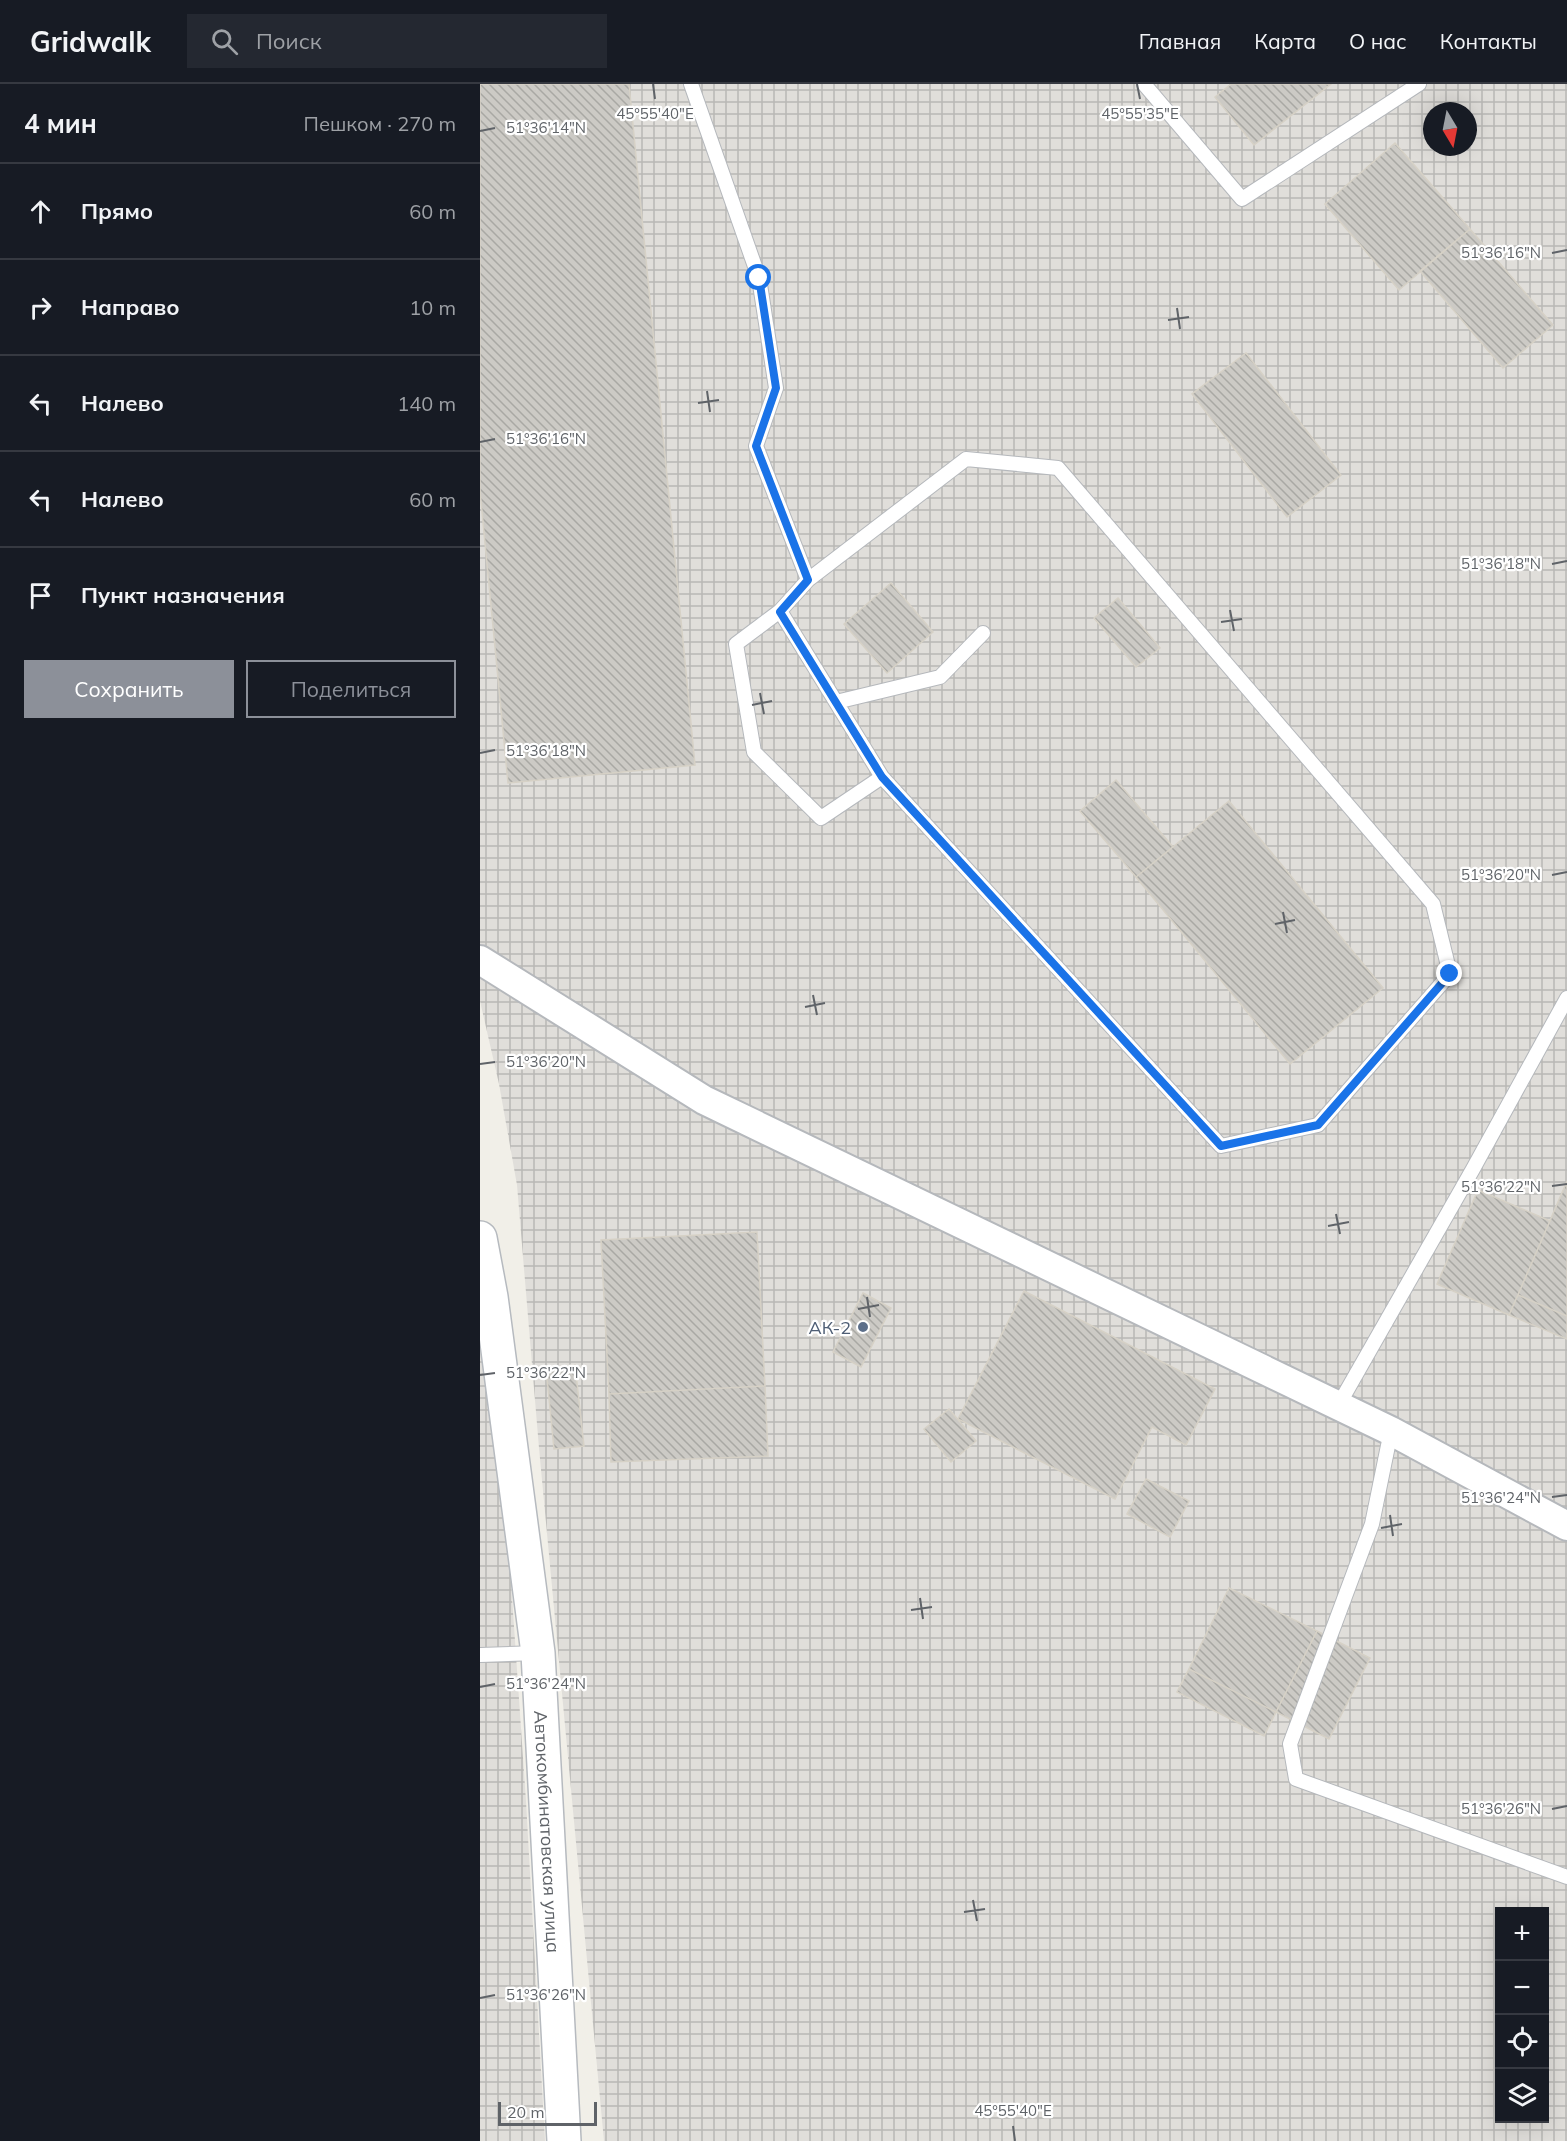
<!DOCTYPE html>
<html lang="ru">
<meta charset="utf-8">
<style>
body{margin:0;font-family:Mulish,sans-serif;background:#242831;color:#f1f3f6}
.controls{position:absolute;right:18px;bottom:18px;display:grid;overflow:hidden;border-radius:0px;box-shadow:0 6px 24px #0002}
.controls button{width:54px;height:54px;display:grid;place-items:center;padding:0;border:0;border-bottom:2px solid #363941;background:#171b24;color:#f1f3f6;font:30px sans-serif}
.compass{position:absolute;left:943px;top:18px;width:54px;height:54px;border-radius:50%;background:#171b24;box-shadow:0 6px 24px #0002;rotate:170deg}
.scale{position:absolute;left:18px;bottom:15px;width:99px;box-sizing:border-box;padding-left:6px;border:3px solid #5f6368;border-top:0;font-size:16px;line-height:21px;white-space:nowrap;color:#5f6368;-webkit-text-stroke:4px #fff;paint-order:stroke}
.stop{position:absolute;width:18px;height:18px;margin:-14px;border:4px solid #1a73e8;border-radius:50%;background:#fff}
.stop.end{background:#1a73e8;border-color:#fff;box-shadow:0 2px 6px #0008}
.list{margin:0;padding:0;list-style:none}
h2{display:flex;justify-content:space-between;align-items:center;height:78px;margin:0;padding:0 24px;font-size:26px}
h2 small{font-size:20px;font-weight:400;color:#9ea1a6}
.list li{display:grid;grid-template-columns:39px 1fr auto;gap:18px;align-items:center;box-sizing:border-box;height:96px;padding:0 24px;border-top:2px solid #363941}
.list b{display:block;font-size:22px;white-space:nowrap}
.list em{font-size:20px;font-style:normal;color:#9ea1a6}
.actions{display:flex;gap:12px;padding:18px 24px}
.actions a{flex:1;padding:14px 0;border:2px solid #8c9099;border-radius:0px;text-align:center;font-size:21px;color:#8c9099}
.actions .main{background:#8c9099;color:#fff}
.icon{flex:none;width:33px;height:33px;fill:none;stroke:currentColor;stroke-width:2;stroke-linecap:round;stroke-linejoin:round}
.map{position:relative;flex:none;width:1087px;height:2057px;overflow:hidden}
header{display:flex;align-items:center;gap:36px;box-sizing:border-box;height:84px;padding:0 30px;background:#171b24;border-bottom:2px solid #363941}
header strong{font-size:28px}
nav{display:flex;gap:33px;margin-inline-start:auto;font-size:21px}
.search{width:420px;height:54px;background:#242831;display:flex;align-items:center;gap:15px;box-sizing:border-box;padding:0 21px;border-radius:0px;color:#9ea1a6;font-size:22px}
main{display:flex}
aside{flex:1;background:#171b24}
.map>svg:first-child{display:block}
</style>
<header>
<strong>Gridwalk</strong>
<div class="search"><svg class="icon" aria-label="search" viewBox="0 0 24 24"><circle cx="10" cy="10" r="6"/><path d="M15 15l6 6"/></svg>Поиск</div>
<nav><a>Главная</a><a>Карта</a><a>О нас</a><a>Контакты</a></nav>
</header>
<main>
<aside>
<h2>4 мин<small>Пешком · 270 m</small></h2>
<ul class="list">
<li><svg class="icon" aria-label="ahead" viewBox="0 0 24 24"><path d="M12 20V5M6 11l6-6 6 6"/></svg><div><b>Прямо</b></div><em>60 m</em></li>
<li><svg class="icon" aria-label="right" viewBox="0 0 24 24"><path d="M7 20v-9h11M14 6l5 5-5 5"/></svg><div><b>Направо</b></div><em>10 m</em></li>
<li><svg class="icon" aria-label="left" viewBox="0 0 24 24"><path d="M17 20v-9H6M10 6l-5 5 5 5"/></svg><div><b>Налево</b></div><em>140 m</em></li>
<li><svg class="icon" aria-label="left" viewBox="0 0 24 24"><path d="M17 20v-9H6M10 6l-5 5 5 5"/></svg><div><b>Налево</b></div><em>60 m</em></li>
<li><svg class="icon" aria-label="arrive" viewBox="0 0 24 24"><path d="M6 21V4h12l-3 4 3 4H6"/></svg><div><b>Пункт назначения</b></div></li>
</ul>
<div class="actions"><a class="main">Сохранить</a><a>Поделиться</a></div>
</aside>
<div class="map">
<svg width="1087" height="2057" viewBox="0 0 1087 2057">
<defs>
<pattern id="industrial-grid" width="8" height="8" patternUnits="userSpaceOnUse" patternTransform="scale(1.5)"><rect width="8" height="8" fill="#e0deda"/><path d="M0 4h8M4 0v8" fill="none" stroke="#b9b8b5"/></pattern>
<pattern id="building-back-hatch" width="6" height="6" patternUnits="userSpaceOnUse" patternTransform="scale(1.5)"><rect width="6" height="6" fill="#cccac5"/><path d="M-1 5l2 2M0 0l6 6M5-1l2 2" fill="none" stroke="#a9a8a4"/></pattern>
</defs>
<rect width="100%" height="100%" fill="#f1efe8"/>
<path fill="url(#industrial-grid)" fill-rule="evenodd" d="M0,0H1087V2057H124L59,1364L37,1101L19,1000L0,917ZM952,27H988V63H952ZM1020,1828H1064V2034H1020Z
M0,1155L12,1255L30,1484L46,1717L65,2057H0Z"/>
<path fill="url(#building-back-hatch)" stroke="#d6d1c6" stroke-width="1.5" d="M0,0H149L215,681L28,699L0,407Z
M751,0H851L774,61L735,13Z
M915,59L990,145L919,206L845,120Z
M990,145L1073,241L1023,284L940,187Z
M766,269L861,391L807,433L712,310Z
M411,499L453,548L407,589L364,540Z
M638,514L680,564L656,583L614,534Z
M636,696L693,763L656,793L600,727Z
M749,717L903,904L810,980L656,793Z
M1087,1097V1232L1038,1211Z
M998,1106L1070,1137L1029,1231L957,1200Z
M277,1148L285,1302L129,1310L121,1156Z
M544,1207L735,1305L706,1361L672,1343L635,1415L478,1335Z
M383,1209L411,1224L381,1283L353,1268Z
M1038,1211L1087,1232V1255L1029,1231Z
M95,1281L104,1362L74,1365L66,1284Z
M285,1302L288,1372L131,1378L129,1310Z
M469,1325L496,1357L471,1378L444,1345Z
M666,1395L709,1417L690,1453L647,1430Z
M749,1504L837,1547L796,1628L709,1585Z
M837,1547L890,1574L849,1655L796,1628Z
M709,1585L796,1628L784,1652L697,1608Z"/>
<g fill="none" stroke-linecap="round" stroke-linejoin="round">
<g stroke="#b5b8bc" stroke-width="16">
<path id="lane" d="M211,0L279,194L296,304L276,362L328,496L300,527L256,560L274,668L341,734L402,693L300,527
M664,0L762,115L939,0
M328,496L486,375L578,384L953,820L970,890L838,1041L741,1062L402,693
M356,618L460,593L503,549
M858,1322L993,1085L1087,914
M911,1347L892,1440L810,1660L816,1695L1087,1793
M0,1571L58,1569"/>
</g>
<g stroke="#b5b8bc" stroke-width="32">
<path id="street" d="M0,876L224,1016L911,1347L1087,1442"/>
</g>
<g stroke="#b6babf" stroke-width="36">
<g id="secondary">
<path id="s1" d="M0,1154L11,1213L58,1569L84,2057"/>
</g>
</g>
<use href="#lane" stroke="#fff" stroke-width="14"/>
<use href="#street" stroke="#fff" stroke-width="28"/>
<use href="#secondary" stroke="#fff" stroke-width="33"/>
</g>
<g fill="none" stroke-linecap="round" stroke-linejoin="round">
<path stroke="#1a73e8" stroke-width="8" d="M279,194L296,304L276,362L328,496L300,528L402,693L741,1062L838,1041L970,890"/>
</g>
<path fill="none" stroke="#5f6368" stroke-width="2" d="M173,0L175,15M657,0L660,15M0,47L15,44M1072,169L1087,166M697,224L700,245M688,236L709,233M227,307L230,328M218,319L239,316M0,358L15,355M1072,480L1087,477M750,526L754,547M741,538L762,535M280,609L284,630M272,621L292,617M0,669L15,666M1072,791L1087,788M803,828L807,849M795,840L815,836M333,911L337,931M325,923L345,919M0,980L15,978M1072,1102L1087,1100M856,1130L860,1150M848,1142L869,1138M387,1213L390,1233M378,1225L399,1221M0,1291L15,1289M1072,1413L1087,1411M910,1431L913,1452M901,1444L922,1440M440,1514L443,1535M431,1526L452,1523M0,1603L15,1600M1072,1725L1087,1722M493,1816L497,1837M484,1828L505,1825M0,1914L15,1911M533,2042L535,2057"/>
<circle fill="#5c6f8a" stroke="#fff" stroke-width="2" cx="383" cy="1243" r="6"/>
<g text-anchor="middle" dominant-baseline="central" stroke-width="4.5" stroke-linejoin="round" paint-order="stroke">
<g font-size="18" fill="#4e5e75" stroke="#fff" text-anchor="end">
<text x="371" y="1243">АК-2</text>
</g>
<g font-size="18" fill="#5f6368" stroke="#fff">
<text stroke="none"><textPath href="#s1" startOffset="598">Автокомбинатовская улица</textPath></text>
</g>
</g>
<g font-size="15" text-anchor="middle" fill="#5f6368" stroke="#fff" stroke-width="4.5" stroke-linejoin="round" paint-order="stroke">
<text x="175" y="35">45°55'40"E</text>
<text x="660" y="35">45°55'35"E</text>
<text x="66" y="49">51°36'14"N</text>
<text x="1021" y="174">51°36'16"N</text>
<text x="66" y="360">51°36'16"N</text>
<text x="1021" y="485">51°36'18"N</text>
<text x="66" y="672">51°36'18"N</text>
<text x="1021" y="796">51°36'20"N</text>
<text x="66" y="983">51°36'20"N</text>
<text x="1021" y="1108">51°36'22"N</text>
<text x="66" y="1294">51°36'22"N</text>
<text x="1021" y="1419">51°36'24"N</text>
<text x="66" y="1605">51°36'24"N</text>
<text x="1021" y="1730">51°36'26"N</text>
<text x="66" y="1916">51°36'26"N</text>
<text x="533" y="2032">45°55'40"E</text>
</g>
</svg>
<div class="controls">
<button>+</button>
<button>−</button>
<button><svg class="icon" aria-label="locate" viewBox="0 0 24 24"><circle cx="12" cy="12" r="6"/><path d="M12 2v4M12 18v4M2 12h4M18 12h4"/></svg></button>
<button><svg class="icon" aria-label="layers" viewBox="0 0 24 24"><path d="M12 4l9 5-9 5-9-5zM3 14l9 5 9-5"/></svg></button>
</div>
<svg class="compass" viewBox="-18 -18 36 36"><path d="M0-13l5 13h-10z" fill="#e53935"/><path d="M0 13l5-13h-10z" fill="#9ea1a6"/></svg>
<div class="scale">20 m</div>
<div class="stop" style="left:279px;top:194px"></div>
<div class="stop end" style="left:970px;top:890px"></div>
</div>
</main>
